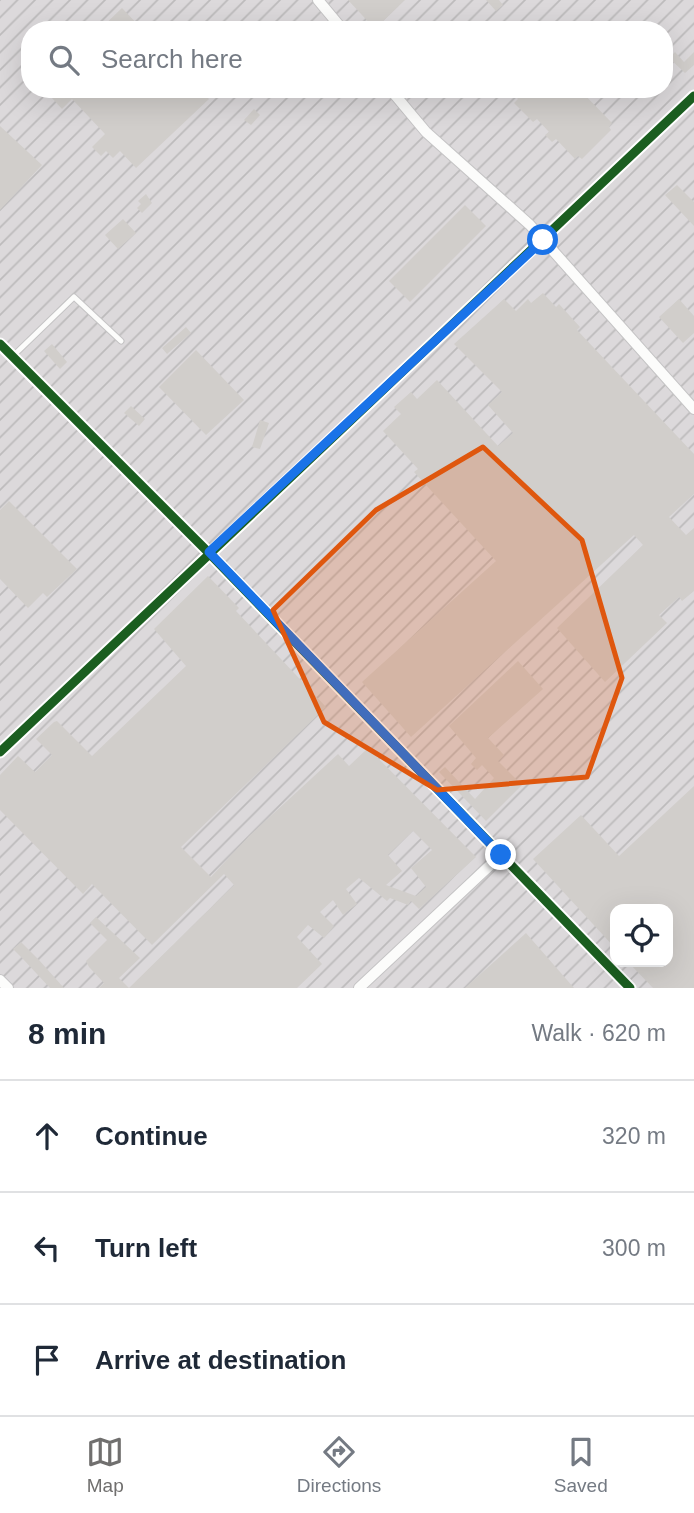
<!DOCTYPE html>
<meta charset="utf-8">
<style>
body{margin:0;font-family:Helvetica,sans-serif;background:#f2f2f3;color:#1f2937}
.controls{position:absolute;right:21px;bottom:21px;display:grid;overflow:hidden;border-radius:14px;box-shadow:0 7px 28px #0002}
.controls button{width:63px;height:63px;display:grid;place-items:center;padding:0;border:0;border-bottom:2px solid #e0e1e3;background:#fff;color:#1f2937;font:35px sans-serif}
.stop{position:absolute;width:21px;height:21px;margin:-16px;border:5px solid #1a73e8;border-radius:50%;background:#fff}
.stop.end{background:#1a73e8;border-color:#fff;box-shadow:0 2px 7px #0008}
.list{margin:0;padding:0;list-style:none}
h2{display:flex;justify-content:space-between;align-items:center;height:91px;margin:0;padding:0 28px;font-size:30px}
h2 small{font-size:23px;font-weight:400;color:#747a83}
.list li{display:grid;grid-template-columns:46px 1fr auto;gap:21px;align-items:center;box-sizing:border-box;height:112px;padding:0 28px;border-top:2px solid #e0e1e3}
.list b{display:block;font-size:26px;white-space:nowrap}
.list em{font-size:23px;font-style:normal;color:#747a83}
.icon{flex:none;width:38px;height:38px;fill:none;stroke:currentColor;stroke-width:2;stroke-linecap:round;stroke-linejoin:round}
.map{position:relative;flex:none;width:694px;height:988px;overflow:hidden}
.search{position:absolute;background:#fff;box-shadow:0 7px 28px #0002;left:21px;right:21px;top:21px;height:77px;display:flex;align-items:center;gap:18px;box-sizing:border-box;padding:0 24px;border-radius:28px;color:#747a83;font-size:26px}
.sheet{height:427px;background:#fff}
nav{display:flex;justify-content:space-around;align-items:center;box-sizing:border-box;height:98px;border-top:2px solid #e0e1e3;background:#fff;font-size:19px;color:#747a83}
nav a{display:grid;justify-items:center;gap:4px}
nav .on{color:#706f6e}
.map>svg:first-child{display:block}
</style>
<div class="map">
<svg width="694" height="988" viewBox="0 0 694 988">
<defs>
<pattern id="industrial-furrows" width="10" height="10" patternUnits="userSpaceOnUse" patternTransform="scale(1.75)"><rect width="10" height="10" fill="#dcd9db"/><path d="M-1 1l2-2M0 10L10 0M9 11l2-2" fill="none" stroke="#bdbbbc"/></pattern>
</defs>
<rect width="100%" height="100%" fill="#ece8e4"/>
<path fill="url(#industrial-furrows)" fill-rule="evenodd" d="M0,0H694V988H0ZM30,30H664V89H30ZM615,909H668V962H615Z"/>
<path fill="#d1cecb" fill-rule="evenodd" d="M348,0H405L375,29Z
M486,0H499L503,5L496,11Z
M122,8L143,30H99Z
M675,52L684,62L694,52V65L685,73L669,58Z
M65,89H199L209,99L136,168L120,151L113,158L106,151L101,156L92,147L105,134L72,99L62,109L52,98Z
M508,89H579L612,123L609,127L611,130L582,159L578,156L575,159L556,139L552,142L545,135L549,132L537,119L533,122L514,103L518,99Z
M254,109L260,115L251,125L244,120Z
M0,126L42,165L0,210Z
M677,185L694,202V226L665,195Z
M146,194L152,203L142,213L137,208L141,204L138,201Z
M465,205L486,226L410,302L389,281Z
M123,219L136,233L118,249L105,235Z
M543,293L556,307L559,304L580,327L577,330L694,454V494L669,517L686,535L694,528V591L682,601L679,597L659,615L667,623L605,682L557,628L643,545L634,535L411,737L362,682L496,561L414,472L418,469L383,431L401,414L394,407L411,392L417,399L437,380L498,446L513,433L488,405L502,392L454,344L504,299L516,311L528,299L531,303Z
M679,299L694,316V333L683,343L659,317Z
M186,327L191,333L167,354L162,348Z
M52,344L67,362L60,369L44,351Z
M196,350L244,400L206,435L159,387Z
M131,406L145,419L139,426L124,413Z
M260,420L269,423L260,449L252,447Z
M9,501L77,569L47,597L43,593L28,608L0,579V510Z
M208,576L239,608L236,611L326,707L181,847L211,877L249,836L338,754L349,766L368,748L476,857L419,909L411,901L408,905L390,898L387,901L359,878L346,889L357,904L343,915L333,900L320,912L334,926L324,938L308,925L297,937L322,964L297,988H129L234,885L224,874L152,945L92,884L83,894L0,810V775L18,756L35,772L52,755L36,739L54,722L57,721L92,756L186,666L154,629ZM413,831L432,850L411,868L426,887L416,896L386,885L402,871L388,855Z
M518,661L543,689L488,738L504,755L498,761L522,785L486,821L439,772L445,767L475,799L494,778L482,765L477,770L471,764L476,758L449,726Z
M694,786V988H653L628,962H668V909H615V948L533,859L581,815L619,856Z
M96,917L140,958L119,978L129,988H99L104,983L89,967L86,961L107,940L90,923Z
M526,933L574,988H465Z
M21,942L39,960L64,988H50L23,959L13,949Z"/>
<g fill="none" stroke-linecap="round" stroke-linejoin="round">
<g stroke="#c5c4c5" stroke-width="7">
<path id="service" d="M13,356L74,297L121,341"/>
</g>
<g stroke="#c5c4c5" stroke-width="12">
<path id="minor" d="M318,0L343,30
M390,89L426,132L530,225L694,409
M0,344L209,553L630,988
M0,752L694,96
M0,980L8,988
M359,988L501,855"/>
</g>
<use href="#service" stroke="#fcfcfb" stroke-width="5"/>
<use href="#minor" stroke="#fcfcfb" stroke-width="10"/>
<g stroke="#fff" stroke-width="13">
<path id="cycleway" d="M0,344L209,553L630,988
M0,752L694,96"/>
</g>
<use href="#cycleway" stroke="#1b5e20" stroke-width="9"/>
</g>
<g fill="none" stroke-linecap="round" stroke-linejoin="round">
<path stroke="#1a73e8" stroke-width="9" d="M501,855L209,552L543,240"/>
</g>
<path fill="#df570e" fill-opacity="0.2" stroke="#df570e" stroke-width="5" stroke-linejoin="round" d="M483,447L582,540L622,678L587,777L437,790L324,722L273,610L376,510Z"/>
</svg>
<div class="controls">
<button><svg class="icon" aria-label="locate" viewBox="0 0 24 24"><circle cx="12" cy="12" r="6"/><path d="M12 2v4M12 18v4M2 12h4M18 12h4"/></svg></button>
</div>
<div class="stop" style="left:543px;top:240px"></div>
<div class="stop end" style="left:501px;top:855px"></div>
<div class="search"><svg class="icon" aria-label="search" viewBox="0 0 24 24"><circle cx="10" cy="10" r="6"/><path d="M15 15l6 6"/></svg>Search here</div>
</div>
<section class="sheet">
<h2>8 min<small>Walk · 620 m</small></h2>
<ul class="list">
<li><svg class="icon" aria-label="ahead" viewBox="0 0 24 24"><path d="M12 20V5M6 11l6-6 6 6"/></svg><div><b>Continue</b></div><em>320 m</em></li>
<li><svg class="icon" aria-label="left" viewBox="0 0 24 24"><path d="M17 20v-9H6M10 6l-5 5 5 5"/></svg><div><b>Turn left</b></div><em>300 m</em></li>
<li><svg class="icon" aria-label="arrive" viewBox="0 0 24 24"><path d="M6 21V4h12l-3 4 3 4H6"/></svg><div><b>Arrive at destination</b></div></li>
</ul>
</section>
<nav>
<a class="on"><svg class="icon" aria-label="map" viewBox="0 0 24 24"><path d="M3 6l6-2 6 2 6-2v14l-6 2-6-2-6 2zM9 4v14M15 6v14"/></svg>Map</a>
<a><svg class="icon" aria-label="directions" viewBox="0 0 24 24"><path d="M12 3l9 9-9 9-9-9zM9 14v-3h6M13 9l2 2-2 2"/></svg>Directions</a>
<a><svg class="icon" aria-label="saved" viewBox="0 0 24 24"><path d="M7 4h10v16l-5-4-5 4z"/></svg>Saved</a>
</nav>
